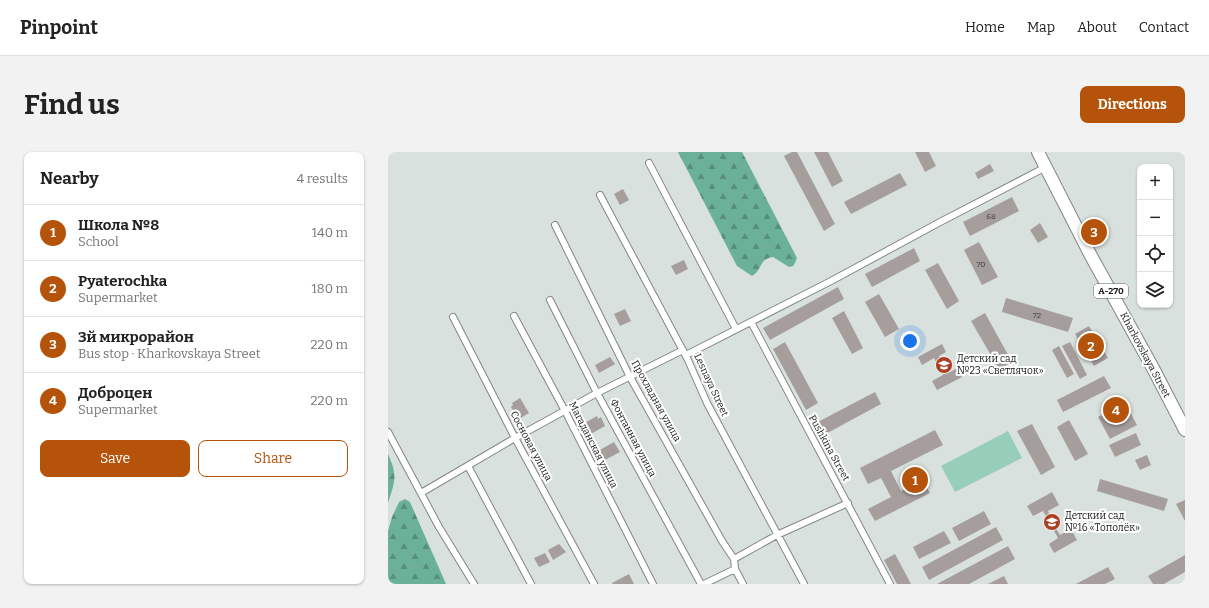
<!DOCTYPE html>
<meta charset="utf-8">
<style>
body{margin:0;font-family:Bitter,serif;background:#f2f2f2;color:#222}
.controls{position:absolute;right:12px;top:12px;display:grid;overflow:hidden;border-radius:8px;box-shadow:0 1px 3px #0004}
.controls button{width:36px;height:36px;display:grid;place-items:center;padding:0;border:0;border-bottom:1px solid #e0e0e0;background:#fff;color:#222;font:20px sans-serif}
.you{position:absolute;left:522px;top:189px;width:14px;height:14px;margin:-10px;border:3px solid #fff;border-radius:50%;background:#1a73e8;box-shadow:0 0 0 6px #1a73e833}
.badge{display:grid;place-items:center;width:26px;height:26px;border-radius:50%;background:#b45309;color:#fff;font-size:13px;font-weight:700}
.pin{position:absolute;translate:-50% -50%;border:2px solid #fff;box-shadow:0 1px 4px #0006}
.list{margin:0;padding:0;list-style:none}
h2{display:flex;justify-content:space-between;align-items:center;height:52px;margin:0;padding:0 16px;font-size:17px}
h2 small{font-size:13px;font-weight:400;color:#767676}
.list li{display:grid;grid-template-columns:26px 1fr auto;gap:12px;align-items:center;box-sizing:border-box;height:56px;padding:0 16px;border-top:1px solid #e0e0e0}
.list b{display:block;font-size:15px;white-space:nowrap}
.list p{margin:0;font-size:13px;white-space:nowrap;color:#767676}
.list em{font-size:13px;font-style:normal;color:#767676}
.actions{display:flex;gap:8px;padding:12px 16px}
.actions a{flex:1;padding:9px 0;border:1px solid #b45309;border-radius:8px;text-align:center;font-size:14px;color:#b45309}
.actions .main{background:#b45309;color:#fff}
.icon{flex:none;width:22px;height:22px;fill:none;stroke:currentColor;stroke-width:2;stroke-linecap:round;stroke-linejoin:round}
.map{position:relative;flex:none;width:797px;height:432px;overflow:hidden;border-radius:8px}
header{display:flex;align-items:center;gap:24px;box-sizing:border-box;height:56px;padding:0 20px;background:#fff;border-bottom:1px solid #e0e0e0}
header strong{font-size:19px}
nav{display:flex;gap:22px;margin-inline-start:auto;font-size:14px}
.intro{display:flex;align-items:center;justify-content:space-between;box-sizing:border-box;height:96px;padding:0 24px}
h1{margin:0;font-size:28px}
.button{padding:10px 18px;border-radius:8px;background:#b45309;color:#fff;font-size:14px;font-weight:700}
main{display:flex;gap:24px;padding:0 24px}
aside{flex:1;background:#fff;border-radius:8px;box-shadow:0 1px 3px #0004}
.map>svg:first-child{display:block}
</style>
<header>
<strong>Pinpoint</strong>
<nav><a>Home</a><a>Map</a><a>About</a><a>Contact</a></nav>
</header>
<div class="intro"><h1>Find us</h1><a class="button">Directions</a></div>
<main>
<aside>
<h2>Nearby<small>4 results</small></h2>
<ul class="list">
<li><span class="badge">1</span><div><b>Школа №8</b><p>School</p></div><em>140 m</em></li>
<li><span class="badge">2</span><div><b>Pyaterochka</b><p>Supermarket</p></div><em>180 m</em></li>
<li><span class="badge">3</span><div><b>3й микрорайон</b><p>Bus stop · Kharkovskaya Street</p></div><em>220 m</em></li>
<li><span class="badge">4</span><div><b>Доброцен</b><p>Supermarket</p></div><em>220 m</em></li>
</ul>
<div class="actions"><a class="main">Save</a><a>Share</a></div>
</aside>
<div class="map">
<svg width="797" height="432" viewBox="0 0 797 432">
<defs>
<pattern id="forest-firs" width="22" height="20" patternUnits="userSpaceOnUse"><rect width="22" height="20" fill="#6bb099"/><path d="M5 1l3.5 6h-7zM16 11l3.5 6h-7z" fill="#578e7c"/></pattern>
</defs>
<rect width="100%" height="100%" fill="#d9e1de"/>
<path fill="url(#forest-firs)" d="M290,0H354L409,106L407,111L405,114L401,115L385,105C369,108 376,117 364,124L349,114Z
M0,302C10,324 7,329 0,351Z
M17,347L22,350L58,432H0V379L4,365L11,350Z"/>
<path fill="#97ceba" d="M620,279L634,306L567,340L553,314Z"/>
<path fill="#a59e9c" d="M404,0H409L447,72L436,79L396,4Z
M426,0H440L455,29L444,35Z
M527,0H541L548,14L537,20Z
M602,12L606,19L590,27L587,21Z
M512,21L519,33L463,62L456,50Z
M235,37L241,48L232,53L226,42Z
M624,45L631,59L582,84L575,70Z
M652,71L660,85L650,91L642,78Z
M591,90L610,125L594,133L576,98Z
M526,96L532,109L484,135L477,122Z
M296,108L300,117L288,123L283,114Z
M550,111L571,149L559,157L537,118Z
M450,135L456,147L382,188L375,176Z
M491,142L511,177L497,185L477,150Z
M618,146L685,166L680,180L614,160Z
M237,157L243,169L232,174L226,162Z
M456,159L475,196L464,202L444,166Z
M597,161L624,210L611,217L583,169Z
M701,174L720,206L706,214L687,182Z
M397,190L430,251L418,258L385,197Z
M682,190L699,223L692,227L674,194Z
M554,192L558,200L551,204L560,221L570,216L574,225L549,238L544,229L555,223L546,206L534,213L530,205Z
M671,194L686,222L679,226L664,198Z
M222,205L227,212L211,221L207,213Z
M716,224L723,236L675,260L669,248Z
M487,240L493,252L432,285L426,272Z
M132,246L141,261L131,267L130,265H129L123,255L125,253L124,251Z
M737,251L749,273L722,287L710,265Z
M209,264L210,267L213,265L217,274L201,283L195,272Z
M681,268L700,302L687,309L669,275Z
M644,272L667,315L653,323L629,279Z
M547,278L555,293L503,319L513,339L535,328L542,341L487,369L480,357L503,345L493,326L480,332L472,316Z
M748,281L753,293L727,305L721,293Z
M226,290L232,300L215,309L210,299Z
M759,303L763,313L752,318L747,308Z
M712,327L780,347L776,359L709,339Z
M664,340L671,353L660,359L662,363L665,362L670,370L666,373L672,383L683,377L689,388L666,401L661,392L670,386L655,359L645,364L639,354Z
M797,348V369L788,352Z
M596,359L603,372L571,389L564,376Z
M608,375L615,388L541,428L534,415Z
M556,379L563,391L531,407L525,395Z
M171,392L178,400L165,408L160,398Z
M620,394L627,407L581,432H549Z
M157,401L162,410L151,415L146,406Z
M507,402L523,432H509L496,408Z
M797,403V420L776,432H765L760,424Z
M720,415L727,427L717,432H688Z
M241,422L246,432H225L224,431Z
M616,424L620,432H600Z"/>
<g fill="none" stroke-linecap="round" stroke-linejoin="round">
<g stroke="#808684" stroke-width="8">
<path id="street" d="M261,11L348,177
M212,43L300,208L319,251L416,432
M167,73L242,225L334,389L346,407L347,417L355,432
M162,148L209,241L313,432
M126,164L177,259L265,432
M65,165L127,286L206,432
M363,170C409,257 456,344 502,432
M298,203L443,129L554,69L658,15
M0,280L51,375L86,432
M80,314L143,432
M33,341L127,286L209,241L295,198
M346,407L389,383L460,351
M316,432L347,417"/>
</g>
<g stroke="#808684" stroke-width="14">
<path id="highway" d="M650,0L702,102L766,218L797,278"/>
</g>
<use href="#street" stroke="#fff" stroke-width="6"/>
<use href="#highway" stroke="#fff" stroke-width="12"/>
</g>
<defs>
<g id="school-disc" transform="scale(0.9)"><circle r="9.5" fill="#aa4125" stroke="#fff"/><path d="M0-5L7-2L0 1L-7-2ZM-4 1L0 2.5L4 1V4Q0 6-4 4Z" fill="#fff"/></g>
</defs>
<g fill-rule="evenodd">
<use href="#school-disc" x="556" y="213"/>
<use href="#school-disc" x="664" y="370"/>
</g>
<g text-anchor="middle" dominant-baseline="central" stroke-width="4" stroke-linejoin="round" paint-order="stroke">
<g font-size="8" fill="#3c3c3b">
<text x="603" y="64">68</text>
<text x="593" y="112">70</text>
<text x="649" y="163">72</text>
</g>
<rect fill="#fff" stroke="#5e605f" stroke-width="1" x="706" y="132" width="34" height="14" rx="3"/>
<g font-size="9" font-weight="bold" fill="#191c1b">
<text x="723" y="139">А-270</text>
</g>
<g font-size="10" fill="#191c1b" stroke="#fff">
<text transform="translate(757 203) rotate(62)">Kharkovskaya Street</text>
<text transform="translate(323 233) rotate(65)">Lesnaya Street</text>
<text transform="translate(268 249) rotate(61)">Прохладная улица</text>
<text transform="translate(245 286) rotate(62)">Фонтанная улица</text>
<text transform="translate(205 293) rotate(63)">Магаданская улица</text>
<text transform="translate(143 294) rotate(62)">Сосновая улица</text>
<text transform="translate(441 296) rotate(61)">Pushkina Street</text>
</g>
<g font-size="10" fill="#191c1b" stroke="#fff" text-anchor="start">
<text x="569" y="207">Детский сад<tspan x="569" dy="12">№23 «Светлячок»</tspan></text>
<text x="677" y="364">Детский сад<tspan x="677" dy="12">№16 «Тополёк»</tspan></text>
</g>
</g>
</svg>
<div class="controls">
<button>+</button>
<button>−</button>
<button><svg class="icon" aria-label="locate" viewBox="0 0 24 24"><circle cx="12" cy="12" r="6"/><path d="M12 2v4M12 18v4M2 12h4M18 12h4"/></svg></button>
<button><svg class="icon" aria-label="layers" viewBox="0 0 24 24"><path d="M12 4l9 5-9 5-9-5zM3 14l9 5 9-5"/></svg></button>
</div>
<div class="you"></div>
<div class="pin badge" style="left:527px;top:328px">1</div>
<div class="pin badge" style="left:703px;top:194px">2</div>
<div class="pin badge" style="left:706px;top:80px">3</div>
<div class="pin badge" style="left:728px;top:258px">4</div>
</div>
</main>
